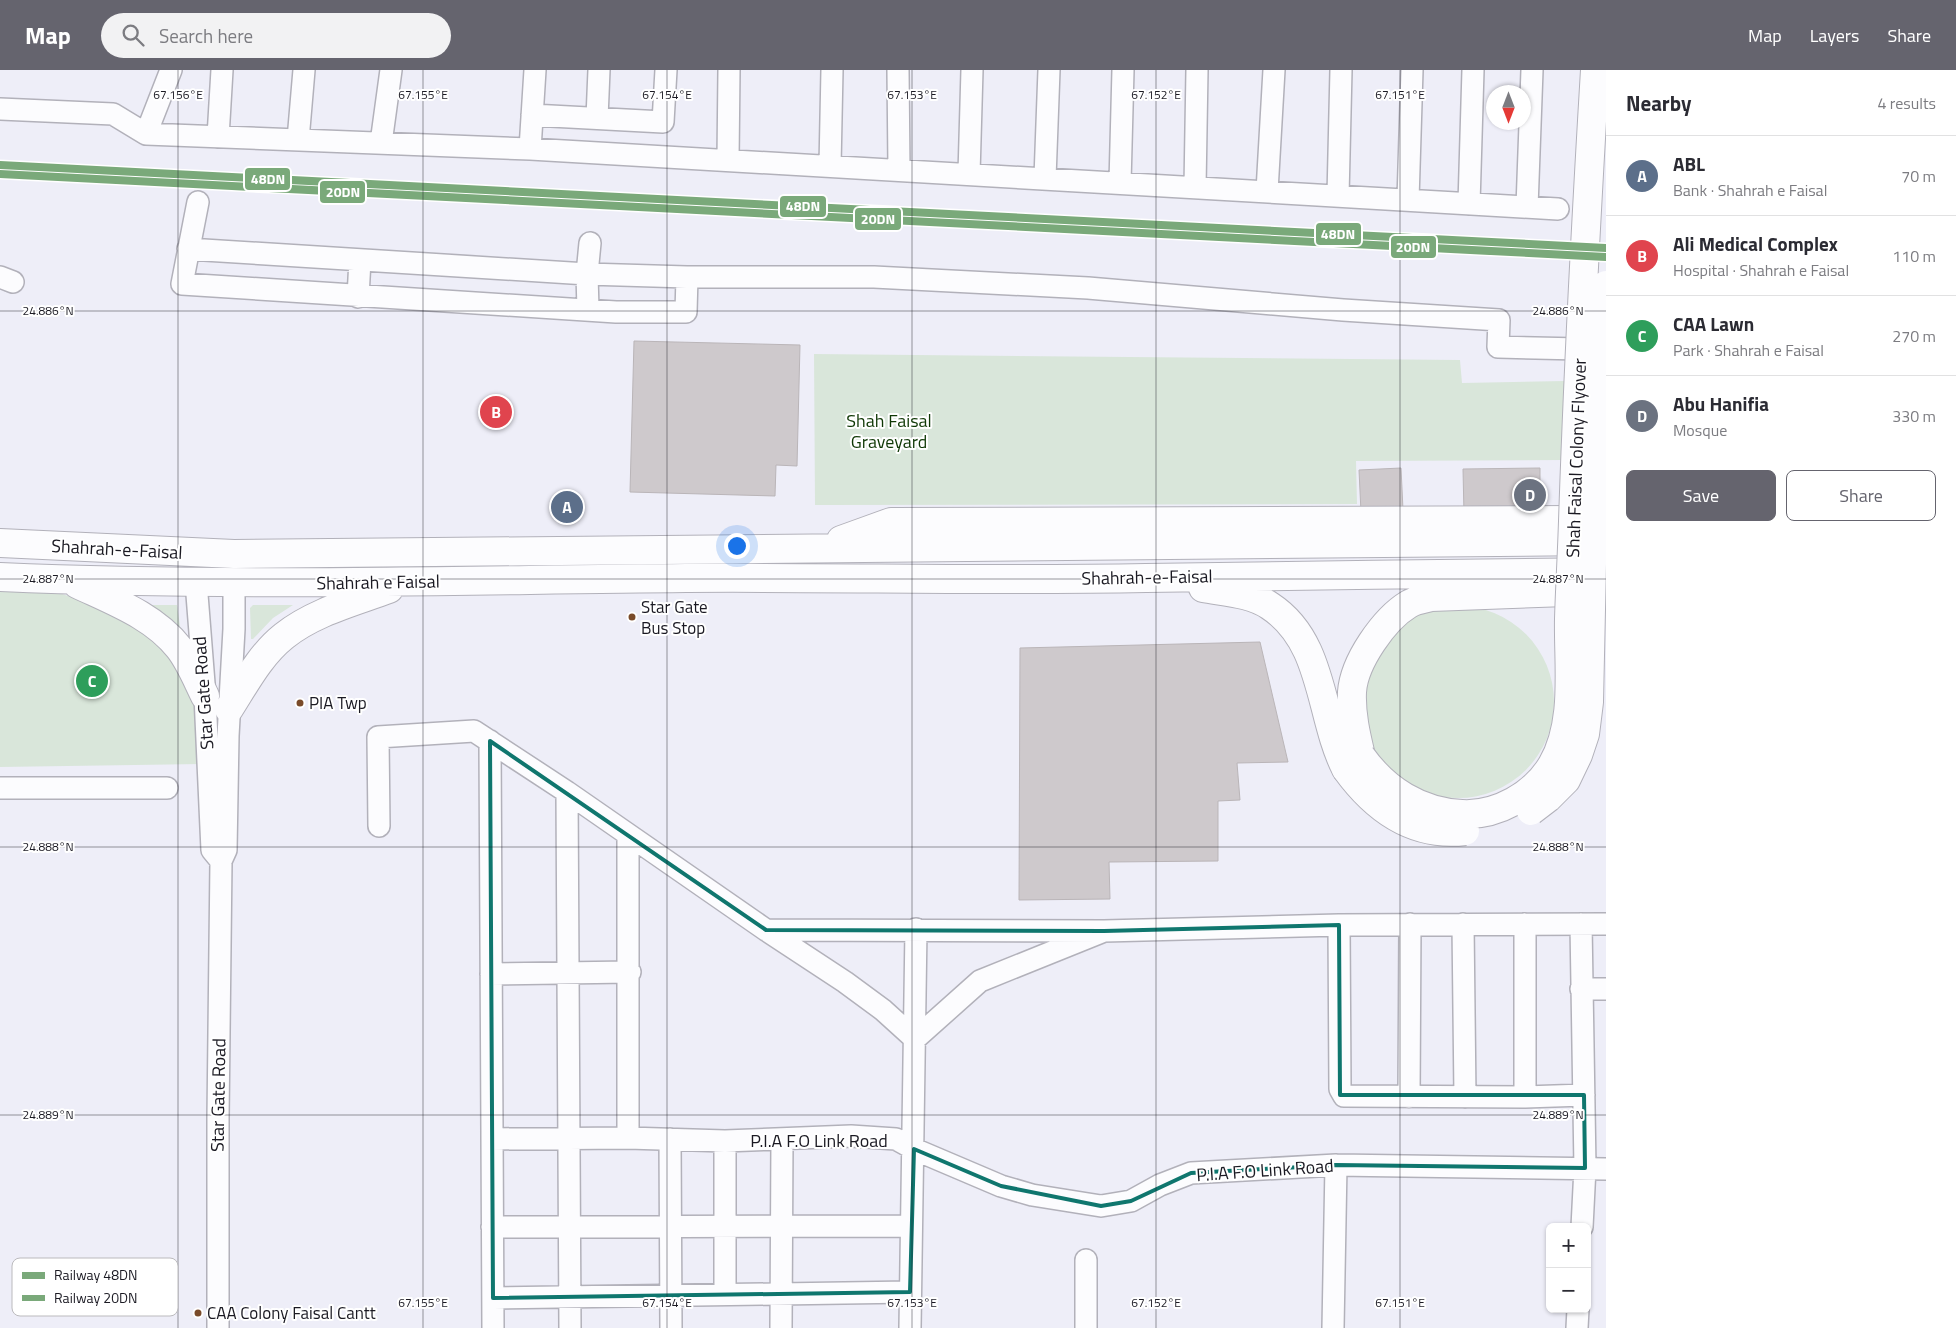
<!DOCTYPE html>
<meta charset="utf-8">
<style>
body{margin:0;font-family:"Titillium Web",sans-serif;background:#f2f2f3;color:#2b2b33}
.controls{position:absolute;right:15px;bottom:15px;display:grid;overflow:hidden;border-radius:8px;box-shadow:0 1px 4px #0004}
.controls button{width:45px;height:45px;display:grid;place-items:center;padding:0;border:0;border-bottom:1px solid #e1e1e2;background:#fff;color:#2b2b33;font:25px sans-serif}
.compass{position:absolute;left:1486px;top:15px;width:45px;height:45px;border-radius:50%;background:#fff;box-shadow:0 1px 4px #0004;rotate:180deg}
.you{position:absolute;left:736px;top:475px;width:18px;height:18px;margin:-12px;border:4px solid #fff;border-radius:50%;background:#1a73e8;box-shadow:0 0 0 8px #1a73e833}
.badge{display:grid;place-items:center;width:32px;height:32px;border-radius:50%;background:#65646e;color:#fff;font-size:16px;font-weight:700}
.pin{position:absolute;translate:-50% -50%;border:2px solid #fff;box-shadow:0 1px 5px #0006}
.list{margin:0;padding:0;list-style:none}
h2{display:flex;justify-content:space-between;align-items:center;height:65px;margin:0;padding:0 20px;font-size:21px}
h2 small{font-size:16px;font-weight:400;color:#7c7c81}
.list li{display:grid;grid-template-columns:32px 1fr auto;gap:15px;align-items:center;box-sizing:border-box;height:80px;padding:0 20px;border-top:1px solid #e1e1e2}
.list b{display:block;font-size:19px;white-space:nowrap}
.list p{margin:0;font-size:16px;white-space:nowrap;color:#7c7c81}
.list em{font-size:16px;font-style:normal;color:#7c7c81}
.actions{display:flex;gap:10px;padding:15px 20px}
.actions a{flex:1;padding:11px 0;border:1px solid #65646e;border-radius:8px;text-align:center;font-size:18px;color:#65646e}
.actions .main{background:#65646e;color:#fff}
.icon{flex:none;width:28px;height:28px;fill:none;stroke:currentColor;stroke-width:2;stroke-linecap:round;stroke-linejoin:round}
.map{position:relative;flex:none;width:1606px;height:1258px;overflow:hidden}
header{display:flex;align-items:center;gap:30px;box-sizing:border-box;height:70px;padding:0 25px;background:#65646e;color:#fff}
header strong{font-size:24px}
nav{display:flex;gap:28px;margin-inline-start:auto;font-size:18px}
.search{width:350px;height:45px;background:#f2f2f3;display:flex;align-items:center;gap:12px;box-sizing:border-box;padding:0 18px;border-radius:28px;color:#7c7c81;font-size:19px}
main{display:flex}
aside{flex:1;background:#fff}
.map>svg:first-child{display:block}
</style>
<header>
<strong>Map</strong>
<div class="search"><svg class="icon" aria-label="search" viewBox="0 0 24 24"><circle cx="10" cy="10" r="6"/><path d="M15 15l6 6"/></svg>Search here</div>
<nav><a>Map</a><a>Layers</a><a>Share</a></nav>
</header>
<main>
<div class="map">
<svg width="1606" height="1258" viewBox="0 0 1606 1258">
<rect width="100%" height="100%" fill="#eeeef8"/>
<path fill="#d9e6da" d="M814,284L1460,290L1462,313L1565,311L1563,390L1356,391L1357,434L815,435Z
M0,521L59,523L102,537L160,571L188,618L198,647L202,694L0,697Z
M148,535H177L181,563Z
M253,535H293L273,548L253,569H251L250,538Z
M1362 632a96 96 0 1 1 192 0a96 96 0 1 1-192 0Z"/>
<path fill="#cec9cc" stroke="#bab5b8" d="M634,271L800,275L797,396L776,395L775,426L630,422Z
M1401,398L1403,440L1361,442L1359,400Z
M1540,398V444H1464L1463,399Z
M1260,572L1288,692L1237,693L1240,730L1218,731V791L1109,792L1110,829L1019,830L1020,578Z"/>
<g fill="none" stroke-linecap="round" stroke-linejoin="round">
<g stroke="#b2b1ba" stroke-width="24">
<path id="minor" d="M898,0L899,99
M0,39L113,44L146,64L530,79L1558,139
M532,45L663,52L666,0
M597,48L599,0
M146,64L171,0
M218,67L222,0
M298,70L304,0
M381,73L391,0
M530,79L535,0
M728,90L729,0
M830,96L832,0
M969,104L972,0
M1045,108L1049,0
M1120,113L1123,0
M1195,117L1197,0
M1267,121L1274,0
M1338,126L1341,0
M1408,130L1412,0
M198,132L182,214L616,242H686L687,207
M1469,134L1473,0
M1527,137L1532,0
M188,179L587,204L687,207H874L1088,218L1343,240L1499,250L1498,277L1580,279
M0,207L13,212
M358,227L360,190
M588,240L587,204L590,173
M196,512L205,626L212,780L221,791
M490,671L493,1258
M0,718H167
M567,722L570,1258
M379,756L378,667L474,661L567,722L766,860L845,912L883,940L915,969L980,911L1104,861
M1463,854L1465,1027
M1581,854L1585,1098L1582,1157
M1339,855L1340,1019L1344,1026L1525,1027L1584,1025
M766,860L1104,861L1339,855L1606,854
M491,904L630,902
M1581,919H1606
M1409,1027L1410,854
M1525,1027V854
M628,1068V765
M492,1069L628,1068L725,1071L851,1066L896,1069L914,1079L1001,1116L1032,1125L1101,1136L1131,1131L1160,1115L1191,1103L1336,1095L1606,1099
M670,1069L671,1258
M725,1071V1224
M492,1157L910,1156
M493,1228L910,1222
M218,1258V1048L221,791L226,780L228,666L234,559V512
M781,1258L782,1069
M910,1258L916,859
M1086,1258V1190
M1333,1258L1336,1095
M1577,1258L1578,1239"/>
</g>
<g stroke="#b2b1ba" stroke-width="30">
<path id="highway" d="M841,470L891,452L1573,450
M0,473L234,484L1597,471
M0,507C229,517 457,510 686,508C839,507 993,511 1146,508C1299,506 1453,503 1606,502
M77,514C113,531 154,546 179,578C190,592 197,610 205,626
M1203,518C1225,522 1251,523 1270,536C1325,572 1319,646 1346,699
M229,639C245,614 260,585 284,566C314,542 354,532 389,519
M1361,686C1356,665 1351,644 1352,622C1354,592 1384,549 1409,534C1415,530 1424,529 1431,527L1595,521"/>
</g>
<use href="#minor" stroke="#fcfcfe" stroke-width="21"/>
<use href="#highway" stroke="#fcfcfe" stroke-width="28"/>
<path stroke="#b8b7ba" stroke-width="4" stroke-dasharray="9 9" stroke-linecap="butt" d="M0,106L1606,188"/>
<g stroke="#b2b1ba" stroke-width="30" stroke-linecap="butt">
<path id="major-bridge" d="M1361,686C1385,720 1420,742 1462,744C1497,746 1534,725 1552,695C1577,652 1568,596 1569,549C1570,516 1572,484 1573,451C1578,301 1586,150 1595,0
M1346,699C1375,739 1412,767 1465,761
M1531,741L1548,728L1566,710L1578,685L1585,664L1589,632L1593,447L1606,215"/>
</g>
<use href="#major-bridge" stroke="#fcfcfe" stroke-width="28"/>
<g stroke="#fff" stroke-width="11">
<path id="rail-1" d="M0,95L1606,178"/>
</g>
<g stroke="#fff" stroke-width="11">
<path id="rail-2" d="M0,104L1606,187"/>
</g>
<use href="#rail-1" stroke="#7aa97a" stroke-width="8"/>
<use href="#rail-2" stroke="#7aa97a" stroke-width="8"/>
</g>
<path fill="none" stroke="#0f766e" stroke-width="4" stroke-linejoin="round" d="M490,671L766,860L1104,861L1339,855L1340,1025H1584L1585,1098L1336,1095L1191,1103L1131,1131L1101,1136L1001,1116L914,1079L910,1222L493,1228Z"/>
<path fill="none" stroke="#1b1a23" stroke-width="1" stroke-opacity="0.45" d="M178,0V1258M423,0V1258M667,0V1258M912,0V1258M1156,0V1258M1400,0V1258M0,241H1606M0,509H1606M0,777H1606M0,1045H1606"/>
<g fill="#7a4b2a" stroke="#fff" stroke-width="2">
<circle cx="632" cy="547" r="4.5"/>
<circle cx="300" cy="633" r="4.5"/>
<circle cx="198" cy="1243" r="4.5"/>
</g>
<g text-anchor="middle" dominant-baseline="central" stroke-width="4" stroke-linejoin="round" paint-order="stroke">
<g font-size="17" fill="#1b1a23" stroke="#fff" text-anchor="start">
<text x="641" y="537">Star Gate<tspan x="641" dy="21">Bus Stop</tspan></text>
<text x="309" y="633">PIA Twp</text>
<text x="207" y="1243">CAA Colony Faisal Cantt</text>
</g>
<g font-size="18" fill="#0f3805" stroke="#fff">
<text x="889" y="350">Shah Faisal<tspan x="889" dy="21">Graveyard</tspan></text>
</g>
<g font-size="18" fill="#1b1a23" stroke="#fff">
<text transform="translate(1576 388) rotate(-88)">Shah Faisal Colony Flyover</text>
<text transform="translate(117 479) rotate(3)">Shahrah-e-Faisal</text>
<text transform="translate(1147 507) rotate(-1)">Shahrah-e-Faisal</text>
<text transform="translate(378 512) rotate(-1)">Shahrah e Faisal</text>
<text transform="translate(203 623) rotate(-94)">Star Gate Road</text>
<text transform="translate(218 1025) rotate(-89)">Star Gate Road</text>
<text x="819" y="1070">P.I.A F.O Link Road</text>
<text transform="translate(1265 1100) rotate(-4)">P.I.A F.O Link Road</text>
</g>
</g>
<rect x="12" y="1188" width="166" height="58" rx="8" fill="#fff" stroke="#bbbabd" stroke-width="1"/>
<rect x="22" y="1202" width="23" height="7" fill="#7aa97a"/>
<rect x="22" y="1225" width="23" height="6" fill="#7aa97a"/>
<g font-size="14" fill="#1b1a23">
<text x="54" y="1210">Railway 48DN</text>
<text x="54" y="1233">Railway 20DN</text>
</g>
<g font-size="12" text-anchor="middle" fill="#1b1a23" stroke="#fff" stroke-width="4" stroke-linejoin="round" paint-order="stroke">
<text x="178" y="29">67.156°E</text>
<text x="423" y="29">67.155°E</text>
<text x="667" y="29">67.154°E</text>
<text x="912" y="29">67.153°E</text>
<text x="1156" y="29">67.152°E</text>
<text x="1400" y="29">67.151°E</text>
<text x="1558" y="245">24.886°N</text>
<text x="48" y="245">24.886°N</text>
<text x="1558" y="513">24.887°N</text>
<text x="48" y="513">24.887°N</text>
<text x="1558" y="781">24.888°N</text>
<text x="48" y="781">24.888°N</text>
<text x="1558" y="1049">24.889°N</text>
<text x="48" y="1049">24.889°N</text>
<text x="423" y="1237">67.155°E</text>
<text x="667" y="1237">67.154°E</text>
<text x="912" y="1237">67.153°E</text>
<text x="1156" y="1237">67.152°E</text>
<text x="1400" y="1237">67.151°E</text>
</g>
<g stroke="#fff" stroke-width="2">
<rect x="244" y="97" width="47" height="24" rx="5" fill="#7aa97a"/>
<rect x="319" y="110" width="47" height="24" rx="5" fill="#7aa97a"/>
<rect x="779" y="125" width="48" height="23" rx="5" fill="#7aa97a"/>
<rect x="854" y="137" width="48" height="24" rx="5" fill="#7aa97a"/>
<rect x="1315" y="152" width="47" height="24" rx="5" fill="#7aa97a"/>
<rect x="1390" y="165" width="47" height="24" rx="5" fill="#7aa97a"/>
</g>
<g font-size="14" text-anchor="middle" font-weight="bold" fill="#fff">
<text x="268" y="114">48DN</text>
<text x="343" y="127">20DN</text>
<text x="803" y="141">48DN</text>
<text x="878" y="154">20DN</text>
<text x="1338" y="169">48DN</text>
<text x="1413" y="182">20DN</text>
</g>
</svg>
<div class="controls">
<button>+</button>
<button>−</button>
</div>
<svg class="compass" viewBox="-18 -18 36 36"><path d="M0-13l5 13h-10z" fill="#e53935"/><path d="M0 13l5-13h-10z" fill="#7c7c81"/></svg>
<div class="you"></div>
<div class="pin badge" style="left:567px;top:437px;background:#5c6f8a">A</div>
<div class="pin badge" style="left:496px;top:342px;background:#e0444e">B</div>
<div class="pin badge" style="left:92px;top:611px;background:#2e9e5b">C</div>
<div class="pin badge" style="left:1530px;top:425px;background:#6b7280">D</div>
</div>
<aside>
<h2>Nearby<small>4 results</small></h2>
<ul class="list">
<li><span class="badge" style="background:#5c6f8a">A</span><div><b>ABL</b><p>Bank · Shahrah e Faisal</p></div><em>70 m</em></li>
<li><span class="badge" style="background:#e0444e">B</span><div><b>Ali Medical Complex</b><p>Hospital · Shahrah e Faisal</p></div><em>110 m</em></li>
<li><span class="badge" style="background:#2e9e5b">C</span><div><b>CAA Lawn</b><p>Park · Shahrah e Faisal</p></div><em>270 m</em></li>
<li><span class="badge" style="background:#6b7280">D</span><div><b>Abu Hanifia</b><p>Mosque</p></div><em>330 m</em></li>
</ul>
<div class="actions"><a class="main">Save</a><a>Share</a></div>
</aside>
</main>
